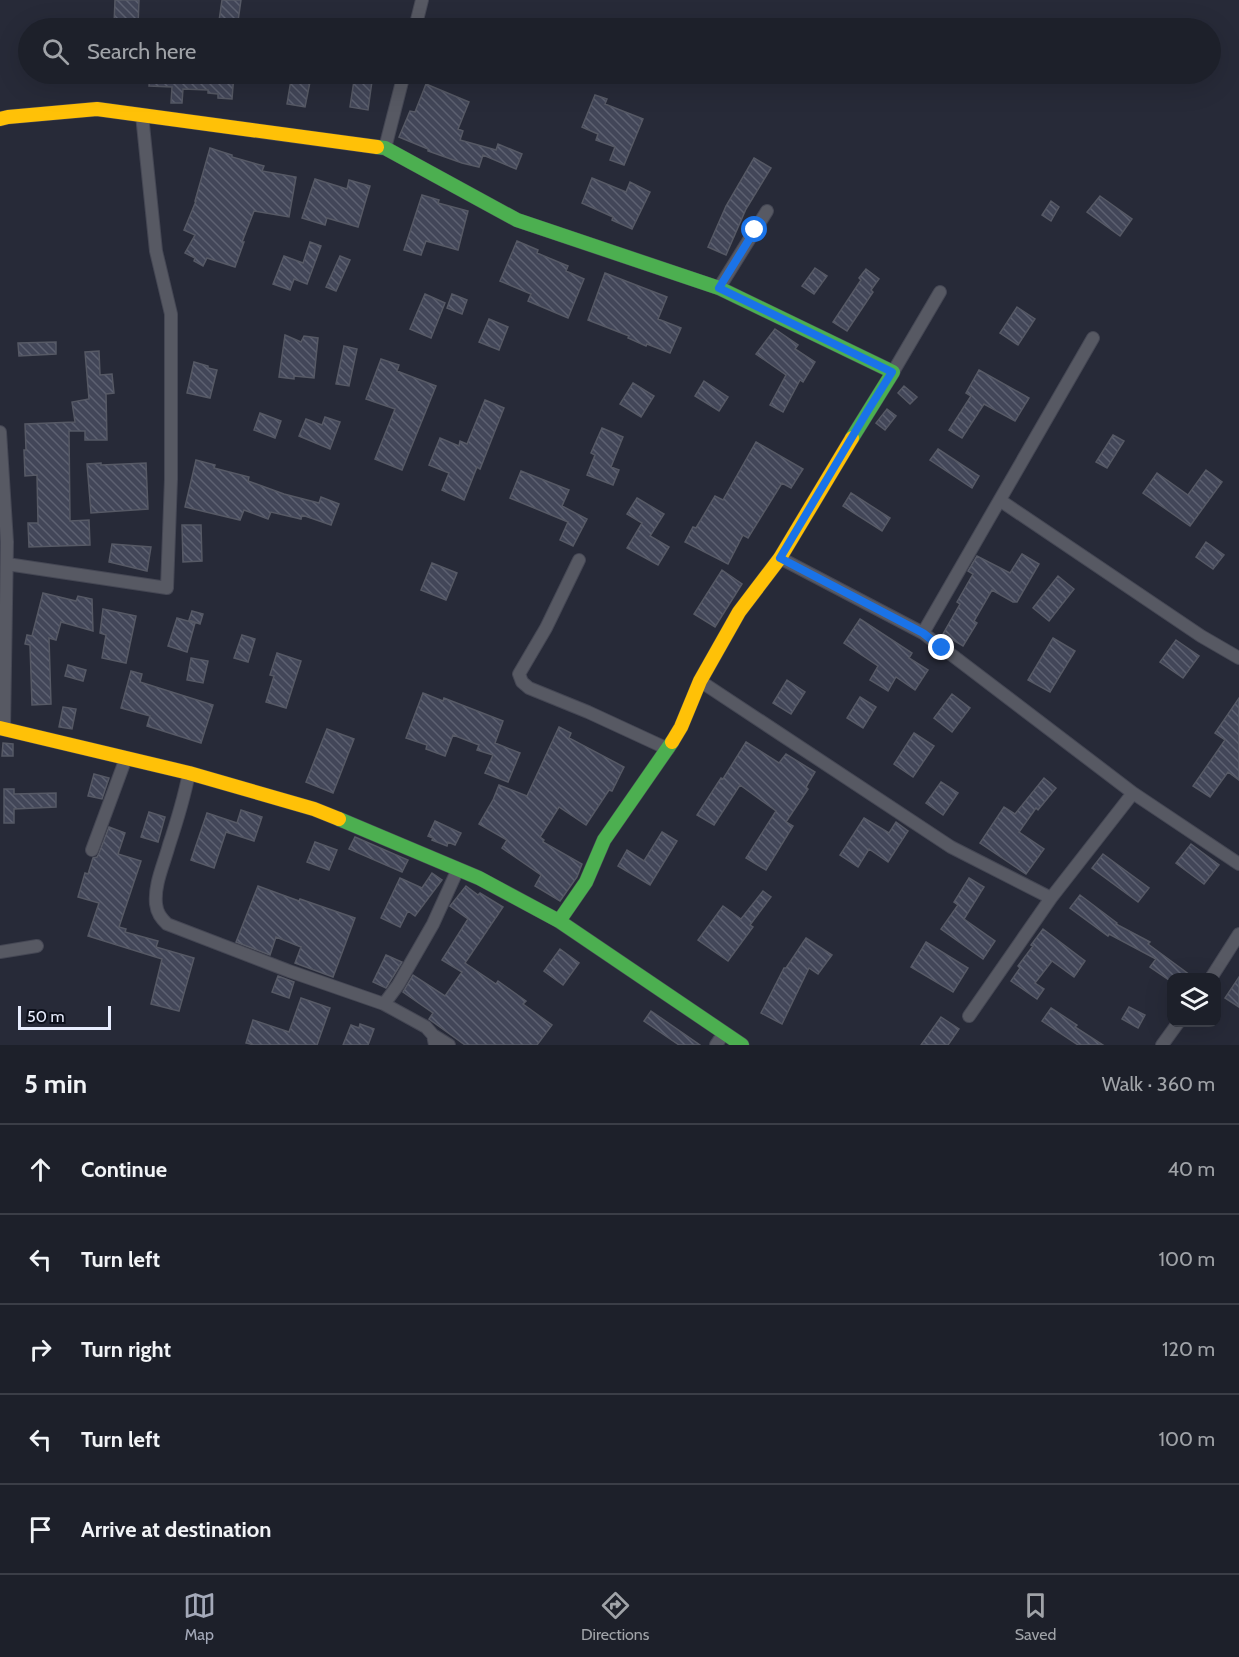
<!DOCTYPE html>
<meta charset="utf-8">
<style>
body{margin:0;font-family:Cabin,sans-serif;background:#252832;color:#f1f3f6}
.controls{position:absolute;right:18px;bottom:18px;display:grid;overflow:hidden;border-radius:12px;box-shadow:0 6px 24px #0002}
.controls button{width:54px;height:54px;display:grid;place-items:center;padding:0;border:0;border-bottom:2px solid #3b3e47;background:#1d202a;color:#f1f3f6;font:30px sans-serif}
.scale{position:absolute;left:18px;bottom:15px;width:93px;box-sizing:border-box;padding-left:6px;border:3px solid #e8edfe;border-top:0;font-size:16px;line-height:21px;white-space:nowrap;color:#e8edfe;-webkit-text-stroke:4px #0d101b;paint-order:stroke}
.stop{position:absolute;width:18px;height:18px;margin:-14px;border:4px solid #1a73e8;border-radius:50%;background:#fff}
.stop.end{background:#1a73e8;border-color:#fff;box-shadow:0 2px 6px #0008}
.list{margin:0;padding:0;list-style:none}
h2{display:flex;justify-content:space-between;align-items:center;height:78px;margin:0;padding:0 24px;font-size:26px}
h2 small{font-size:20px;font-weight:400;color:#a0a3a8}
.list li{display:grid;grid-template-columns:39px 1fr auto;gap:18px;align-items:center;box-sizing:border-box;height:90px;padding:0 24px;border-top:2px solid #3b3e47}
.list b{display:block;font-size:22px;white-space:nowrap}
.list em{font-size:20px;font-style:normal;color:#a0a3a8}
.icon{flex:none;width:33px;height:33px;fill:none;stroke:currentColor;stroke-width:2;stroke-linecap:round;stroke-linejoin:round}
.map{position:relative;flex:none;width:1239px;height:1045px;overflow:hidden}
.search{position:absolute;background:#1d202a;box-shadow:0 6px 24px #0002;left:18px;right:18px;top:18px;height:66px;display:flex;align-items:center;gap:15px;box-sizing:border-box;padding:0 21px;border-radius:33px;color:#a0a3a8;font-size:22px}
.sheet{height:528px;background:#1d202a}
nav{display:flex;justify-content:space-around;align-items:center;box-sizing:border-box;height:84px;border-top:2px solid #3b3e47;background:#1d202a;font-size:16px;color:#a0a3a8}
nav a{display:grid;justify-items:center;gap:3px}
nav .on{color:#a4a9b9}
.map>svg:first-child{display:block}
</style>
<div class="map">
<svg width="1239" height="1045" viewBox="0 0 1239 1045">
<defs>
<pattern id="building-back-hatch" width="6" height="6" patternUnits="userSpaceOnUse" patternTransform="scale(1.5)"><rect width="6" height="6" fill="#424658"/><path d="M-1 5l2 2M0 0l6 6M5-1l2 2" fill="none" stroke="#5d6171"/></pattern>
</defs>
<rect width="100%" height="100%" fill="#272a38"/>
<path fill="url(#building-back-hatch)" stroke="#565965" stroke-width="1.5" d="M115,0H139L138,26L114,25Z
M222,0H241L237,28H218Z
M72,74H98L97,83H72Z
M150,74H234L232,99L218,98V94L208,93V90L183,89L182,103H171L172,87L149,86Z
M292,74L311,77L305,107L287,104Z
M355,74H373L368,110L350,107Z
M426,84L469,102L458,129L463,131L460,140L496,150L498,144L522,154L516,169L483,155L479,167L462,163L428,151V149L399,137L410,111L415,112Z
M595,95L607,99L605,104L643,119L624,165L610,160L615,147L596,140L598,134L582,127Z
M210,148L232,155V157L264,166L262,171L296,177L289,217L254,211L242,242H244L235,267L207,258L203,266L194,261L195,258L185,253L195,235L184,230L196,201H195Z
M754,158L771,168L746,209L726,255L708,247L726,206Z
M592,178L626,192L630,182L650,192L632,229L612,220L613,217L582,203Z
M315,179L347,189L349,180L370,186L358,227L327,218L325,225L302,218Z
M422,195L439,200L438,203L468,211L458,250L426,241L421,255L404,250Z
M1100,196L1132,219L1120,236L1087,212Z
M1051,201L1059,207L1051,221L1042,215Z
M517,241L538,250L537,253L568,266L566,271L584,279L568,318L528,301L531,294L500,281Z
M310,242L321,246L307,284L294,279L290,290L273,284L284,256L303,263Z
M340,256L350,260L336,291L326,287Z
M815,268L827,276L814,294L802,286Z
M866,269L879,279L871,290L873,292L847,331L833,322L861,280L859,278Z
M605,273L667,297L658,319L681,328L670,353L647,344L646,346L628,338L629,336L588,320Z
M425,294L445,303L431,338L410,329Z
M452,294L467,300L462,314L447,308Z
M1017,307L1035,319L1018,345L1000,333Z
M489,319L508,327L499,350L479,342Z
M775,329L798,345L795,349L815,362L803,382L800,380L783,412L770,405L786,375L756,354Z
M285,335L301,342L304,336L318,338L314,378L294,376V379L279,377Z
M56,342V354L19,356L18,343Z
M344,346L357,349L349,386L336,384Z
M99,351L100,375L112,374L114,393L106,394L107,440H85V431H69L70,521L89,520L90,545L29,547L28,523H38L37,475L25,476L24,450H26L25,424L75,422L72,402L89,399L85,352Z
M381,359L399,365L397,371L436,386L402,470L375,459L395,409L366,399Z
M194,362L208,366V368L217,370L210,398L187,393Z
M979,370L1029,398L1015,421L984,404L962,438L949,430L971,396L966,393Z
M704,381L728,397L719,411L695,396Z
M633,383L654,396L641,417L620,404Z
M904,386L917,397L910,404L898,393Z
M485,400L504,408L480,469L477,467L464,500L442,490L449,473L429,465L440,438L459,446L460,441L467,444Z
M887,409L896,416L885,430L876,423Z
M260,413L281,421L275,438L254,430Z
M325,417L340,422L330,449L299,436L306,419L322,425Z
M602,428L623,437L611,467L619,470L613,485L587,475L595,455L591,453Z
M1113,435L1124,441L1107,468L1096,462Z
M756,442L803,469L791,488L782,483L748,538L743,535L728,564L685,542L693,527L696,528L715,496L723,500Z
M938,449L979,476L972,488L930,460Z
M196,460L215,465L214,468L249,477L248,481L284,494L319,503L321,497L339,504L331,525L302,515L301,519L271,512L268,519L244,510L240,520L185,507Z
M101,463V465L146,463L148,509L91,513L87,464Z
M1206,470L1222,482L1190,526L1143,493L1157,473L1188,495Z
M521,471L569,490L562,506L587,519L573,546L560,540L568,522L510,498Z
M851,493L890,518L882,531L843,506Z
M637,498L664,514L650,536L669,547L658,565L627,548L642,523L627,514Z
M182,525H201L202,561L183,562Z
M1206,542L1224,555L1213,569L1196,557Z
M112,544L151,547L147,571L109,562Z
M1022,554L1039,564L1017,602H1013L992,590L974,621L977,623L963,646L943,634L960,604L957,602L973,574L968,571L977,556L1010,573Z
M432,563L457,573L446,600L421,590Z
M722,570L742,584L715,627L694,614Z
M1058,576L1074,589L1049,621L1033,608Z
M43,593L76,601L78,596L92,599L93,631L61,622L56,640L49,638L51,704L32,705L30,645L25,644L27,635L32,636Z
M103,609L136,616L126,663L102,658L106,635L100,633Z
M192,611L203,614L200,624L189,620Z
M177,618L195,623L187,652L168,646Z
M860,619L912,653L909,658L928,670L915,690L896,677L888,691L870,680L878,666L844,643Z
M242,635L255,639L248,662L234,658Z
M1053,638L1075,651L1050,692L1028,680Z
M1176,640L1199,656L1183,678L1160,662Z
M277,653L301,661L286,708L266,702L274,676L270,675Z
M191,658L208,661L203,683L187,680Z
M68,665L86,670L83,681L65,676Z
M131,671L142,674L140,682L213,705L201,743L147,726L150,716L121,708Z
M787,680L805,692L791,714L773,703Z
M423,693L443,701L444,698L503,721L495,743L520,753L508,782L485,773L493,755L477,750L479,745L453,735L445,756L426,749L427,745L406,738Z
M952,694L970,708L952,732L934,718Z
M860,697L876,707L863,728L847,718Z
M1239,698V780L1228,772L1210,797L1193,786L1225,740L1215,733Z
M63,707L76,709L72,729L59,727Z
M559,727L571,733L569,738L624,767L612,791L609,790L586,825L559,807L540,837L544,840L543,842L582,864L577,877L560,901L535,886L541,875L502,848L507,840L479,824L493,800L499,785L527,796Z
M327,729L354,739L333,793L306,782Z
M914,733L934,746L913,777L894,764Z
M746,742L779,763L786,754L815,772L806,787L808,789L786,822L793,826L766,870L746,858L776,811L740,785L714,825L697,815L721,778L723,779Z
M3,743L13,744V756H2Z
M94,774L109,778L102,799L88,796Z
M1044,778L1056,788L1038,810L1036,808L1019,832L1044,849L1026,874L980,843L1004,807L1015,814Z
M941,782L958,793L943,815L926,803Z
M4,789H14V794L56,793V807L14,809V823H4Z
M241,810L262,817L254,841L226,832L214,868L191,860L207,813L237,823Z
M149,812L165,817L158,842L141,837Z
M864,818L889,833L896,822L908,831L888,862L869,849L858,867L840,855Z
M435,821L461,833L455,845L448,842L447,846L432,840L433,838L428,836Z
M109,827L125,833L118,854L141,861L119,927L126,929L125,932L158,941L156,947L194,958L179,1011L151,1004L162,959L88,936L99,903L78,897L85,873L88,874L93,858L97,857L99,853Z
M662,832L677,841L650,885L618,866L627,850L644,861Z
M355,837L408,860L402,872L349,849Z
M315,842L337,850L329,870L307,862Z
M1191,844L1219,865L1204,884L1176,863Z
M1103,854L1149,888L1138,902L1092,868Z
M432,873L442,880L415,916L408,911L400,927L381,918L400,878L422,888Z
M969,878L984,887L964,919L995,941L983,959L941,929L958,905L954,902Z
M258,886L299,901L300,899L355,918L333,977L295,963L301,947L276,937L270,955L236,942Z
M466,886L478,895L480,893L503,907L465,963L496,984L498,981L526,1001L523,1004L552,1025L537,1045H465L429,1019L433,1013L403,992L413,975L445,996L462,972L442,960L468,919L450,906Z
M763,891L771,897L750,925L753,927L728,961L698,940L723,906L741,919Z
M1080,895L1117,923L1116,924L1150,942L1148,944L1194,978H1172V982L1150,967L1156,959L1109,934L1108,936L1070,908Z
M1043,929L1085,961L1074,977L1052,961L1035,983L1044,989L1037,999L1011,981L1020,968L1018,966L1033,946L1031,945Z
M806,938L832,955L818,974L809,968L782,1024L761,1013L784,968H786Z
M926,942L968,968L953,992L911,967Z
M560,949L579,963L563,985L544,971Z
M386,955L402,962L386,988L373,982Z
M278,976L294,982L289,998L272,992Z
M1239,977V1007L1225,998Z
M301,998L330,1008L317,1045H254L246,1043L253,1020L289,1032Z
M1129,1007L1145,1015L1138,1028L1122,1019Z
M1051,1008L1077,1025L1075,1027L1103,1045H1078L1042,1021Z
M651,1011L700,1045H679L644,1021Z
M941,1017L959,1029L948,1045H921Z
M360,1024L374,1029L368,1045H343L351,1025L359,1028Z"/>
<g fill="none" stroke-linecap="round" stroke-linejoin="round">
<g stroke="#454754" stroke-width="14">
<path id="street" d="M415,28L422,0
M385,148L404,74
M719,288L767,211
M893,372L940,292
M0,432L7,542L4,729
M1001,501L1201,636L1239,658
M780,558L923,633L1093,338
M579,560L546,628L519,674L522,682L529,688L588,712L668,749
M7,564L167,588L171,479V314L156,251L142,115
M923,633L1133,793
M700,681L951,847L1051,898L1133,793L1239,864
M189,773C184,798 177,821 169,845C164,864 154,884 156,904C157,913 161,918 167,924L289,971L384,1004L426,1027L433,1035L435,1045
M92,850L126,758
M0,952L37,946
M1211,978L1239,934
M384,1004L398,985L433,924L458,869
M969,1016L1051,898
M433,1035L449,1045
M716,1045L724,1033
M1162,1045L1178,1023"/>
</g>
<g stroke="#454754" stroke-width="15">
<path id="fast" d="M377,147L385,148L517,220L719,288L893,372L852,438
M339,819L479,878L559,921L742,1045
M559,921L586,882L604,840L672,742"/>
</g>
<g stroke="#454754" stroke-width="15">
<path id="slow" d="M0,119L8,117L97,109L377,147
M0,728L189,773L314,809L339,819
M672,742L681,727L700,681L739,612L780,558L852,438"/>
</g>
<use href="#street" stroke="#575963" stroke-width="12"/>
<use href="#fast" stroke="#4caf50" stroke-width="14"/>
<use href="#slow" stroke="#ffc107" stroke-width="14"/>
</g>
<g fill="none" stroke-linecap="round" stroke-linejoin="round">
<path stroke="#1a73e8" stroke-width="8" d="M755,230L719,288L892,372L867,412L780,558L923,633L942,648"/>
</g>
</svg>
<div class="controls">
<button><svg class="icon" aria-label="layers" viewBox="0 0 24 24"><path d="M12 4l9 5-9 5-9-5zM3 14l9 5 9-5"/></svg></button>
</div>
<div class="scale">50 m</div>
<div class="stop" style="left:755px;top:230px"></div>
<div class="stop end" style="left:942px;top:648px"></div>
<div class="search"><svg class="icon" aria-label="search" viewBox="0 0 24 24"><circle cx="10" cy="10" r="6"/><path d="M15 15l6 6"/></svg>Search here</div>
</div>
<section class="sheet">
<h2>5 min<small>Walk · 360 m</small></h2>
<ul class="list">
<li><svg class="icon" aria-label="ahead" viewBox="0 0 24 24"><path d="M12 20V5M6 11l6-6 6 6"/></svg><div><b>Continue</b></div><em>40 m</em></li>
<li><svg class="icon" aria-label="left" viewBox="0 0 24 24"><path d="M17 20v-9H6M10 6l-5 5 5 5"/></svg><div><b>Turn left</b></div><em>100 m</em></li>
<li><svg class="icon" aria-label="right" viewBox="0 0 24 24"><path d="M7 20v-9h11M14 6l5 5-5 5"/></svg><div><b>Turn right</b></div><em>120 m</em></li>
<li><svg class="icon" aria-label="left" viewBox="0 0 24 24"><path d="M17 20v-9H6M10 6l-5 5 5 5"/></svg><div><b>Turn left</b></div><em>100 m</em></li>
<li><svg class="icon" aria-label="arrive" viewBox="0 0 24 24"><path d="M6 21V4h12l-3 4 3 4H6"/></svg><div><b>Arrive at destination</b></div></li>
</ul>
</section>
<nav>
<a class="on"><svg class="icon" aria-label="map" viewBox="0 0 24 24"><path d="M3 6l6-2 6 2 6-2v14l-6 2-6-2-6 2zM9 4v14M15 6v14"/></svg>Map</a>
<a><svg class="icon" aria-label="directions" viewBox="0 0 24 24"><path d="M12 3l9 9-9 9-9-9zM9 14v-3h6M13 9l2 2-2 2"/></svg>Directions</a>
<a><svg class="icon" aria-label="saved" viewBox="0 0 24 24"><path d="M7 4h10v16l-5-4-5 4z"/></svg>Saved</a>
</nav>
